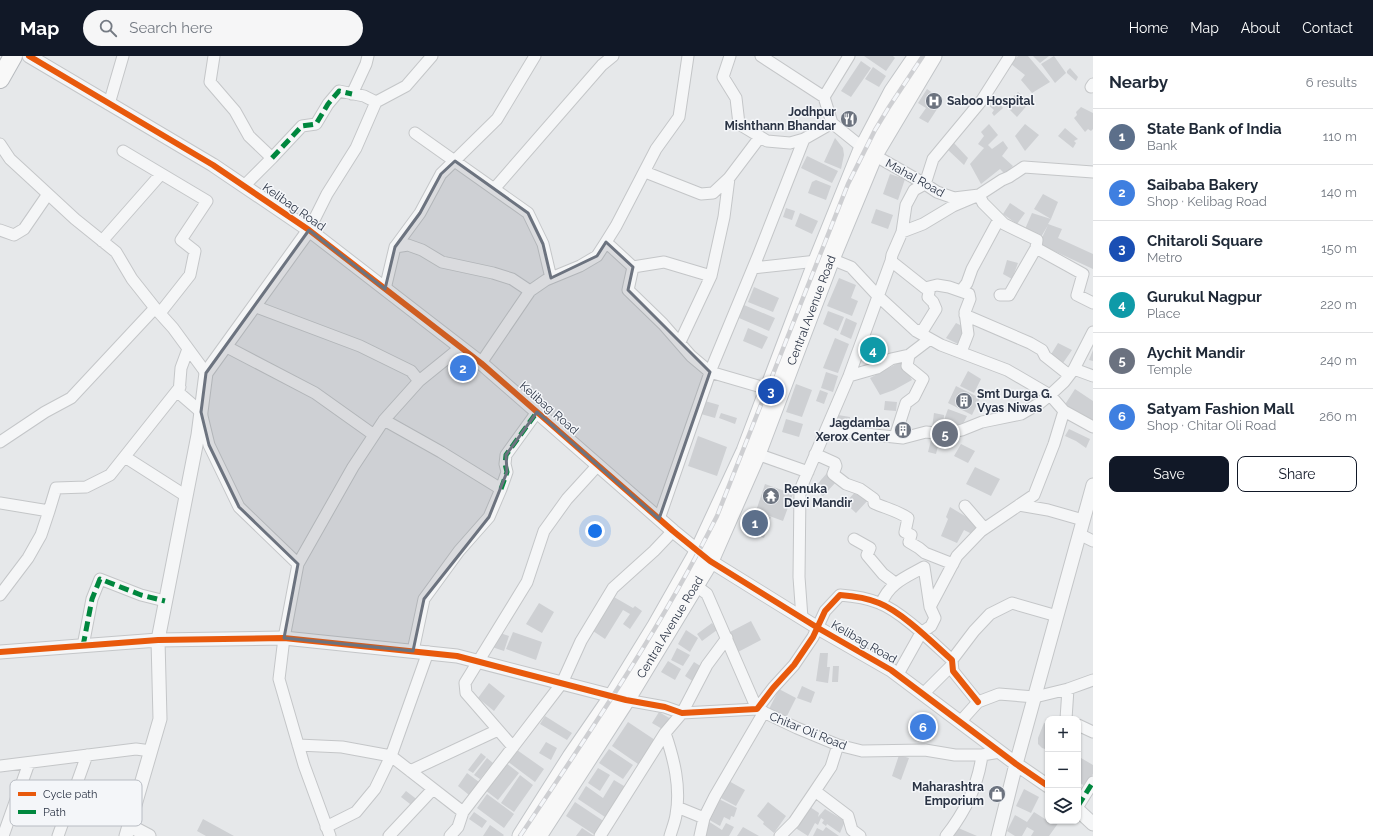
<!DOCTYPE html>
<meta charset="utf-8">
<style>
body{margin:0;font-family:Raleway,sans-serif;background:#f6f6f7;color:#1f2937}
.controls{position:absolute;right:12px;bottom:12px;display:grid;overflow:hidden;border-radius:8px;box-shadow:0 1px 3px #0004}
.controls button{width:36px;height:36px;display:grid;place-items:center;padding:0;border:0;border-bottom:1px solid #e0e1e3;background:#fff;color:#1f2937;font:20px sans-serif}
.you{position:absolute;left:595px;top:475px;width:14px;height:14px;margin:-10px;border:3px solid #fff;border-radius:50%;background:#1a73e8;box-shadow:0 0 0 6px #1a73e833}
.badge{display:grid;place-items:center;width:26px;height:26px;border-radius:50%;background:#111827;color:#fff;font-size:13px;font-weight:700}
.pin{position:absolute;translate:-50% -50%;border:2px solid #fff;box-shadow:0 1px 4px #0006}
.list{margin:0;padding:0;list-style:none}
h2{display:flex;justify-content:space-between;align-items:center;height:52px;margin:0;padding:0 16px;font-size:17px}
h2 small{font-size:13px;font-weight:400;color:#747a83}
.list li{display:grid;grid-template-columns:26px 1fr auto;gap:12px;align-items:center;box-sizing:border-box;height:56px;padding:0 16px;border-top:1px solid #e0e1e3}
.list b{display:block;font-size:15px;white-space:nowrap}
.list p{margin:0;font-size:13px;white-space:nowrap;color:#747a83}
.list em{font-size:13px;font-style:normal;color:#747a83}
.actions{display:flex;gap:8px;padding:12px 16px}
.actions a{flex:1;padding:9px 0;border:1px solid #111827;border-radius:8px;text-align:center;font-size:14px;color:#111827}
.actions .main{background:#111827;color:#fff}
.icon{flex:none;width:22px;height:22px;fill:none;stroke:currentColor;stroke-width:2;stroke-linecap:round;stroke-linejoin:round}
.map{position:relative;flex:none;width:1093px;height:780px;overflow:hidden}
header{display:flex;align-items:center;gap:24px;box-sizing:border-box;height:56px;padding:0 20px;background:#111827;color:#fff}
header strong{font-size:19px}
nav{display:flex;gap:22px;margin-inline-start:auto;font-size:14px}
.search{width:280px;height:36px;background:#f6f6f7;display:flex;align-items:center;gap:10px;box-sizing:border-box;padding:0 14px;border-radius:22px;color:#747a83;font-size:15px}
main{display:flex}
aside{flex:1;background:#fff}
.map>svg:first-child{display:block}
</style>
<header>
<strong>Map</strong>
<div class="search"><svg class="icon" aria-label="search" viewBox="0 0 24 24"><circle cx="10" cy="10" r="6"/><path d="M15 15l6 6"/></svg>Search here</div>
<nav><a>Home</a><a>Map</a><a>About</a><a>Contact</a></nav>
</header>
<main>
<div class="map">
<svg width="1093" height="780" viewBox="0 0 1093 780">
<rect width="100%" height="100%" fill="#e6e8ea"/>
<path fill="#ced0d3" d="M864,0H893L895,2L886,15Z
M1018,0H1028L1050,26L1032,37L1021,24L1025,19L1011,8Z
M1033,0H1049L1040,7Z
M1054,0L1066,17L1055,27L1041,8Z
M861,5L871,12L851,41L841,35Z
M873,11L886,20L879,31L865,23Z
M1070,12L1078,21L1076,25L1067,17V15Z
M927,33L943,44L928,67L919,62L926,52L918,47Z
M1018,36L1030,46L1017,61L1005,49Z
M992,39L1003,52L994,60L992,57L994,54L986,47Z
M1081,51L1093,57V73L1091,75L1088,73L1085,76L1074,62L1077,59L1076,56Z
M989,68L998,79L988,89L992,93L1003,85L1008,92L1002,100L1013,110L1005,118L1000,113L981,128L970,108L984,92L978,88L984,80L981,76Z
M1025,68L1039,79L1025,95L1015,80Z
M1065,72L1078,83L1074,85L1076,87L1073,92L1058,80Z
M835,82L843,92L844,99L841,113L824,106Z
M954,87L968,102L964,109L948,94Z
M807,100L838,115L832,127L801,112Z
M890,118L905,123L898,144L883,138Z
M816,124L831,130L826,144L808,137L812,126Z
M1043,138L1058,146L1051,163L1048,168L1062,173L1058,182L1093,198V213L1039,188L1048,169L1041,181L1025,173L1032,157L1051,163L1034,153Z
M1010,147L1025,157L1017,168L1003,158Z
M786,152L795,155L792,164L783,161Z
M876,153L893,159L888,173L871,167Z
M800,157L818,165L812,178L795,170Z
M1007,204L1018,207L1012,223L1003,218Z
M839,222L856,229L851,242L858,245L852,260L827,250Z
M754,231L779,242L773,256L748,246Z
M744,249L775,262L769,275L739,262Z
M828,255L844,261L838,275L823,268Z
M846,262L857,267L851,283L840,278Z
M956,267L966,272L958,288L946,282Z
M748,272L768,281L762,293L743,285Z
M835,282L849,288L838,317L823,312Z
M1058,287L1072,294L1063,307L1050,300Z
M870,290L878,294L876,298L868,294Z
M1093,294V305L1089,304Z
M902,305L912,324L894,334L880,339L870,322Z
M968,315L981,323L974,337L960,330Z
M826,316L838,320L833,336L821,332Z
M796,328L812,334L802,361L786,356Z
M956,330L980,342L972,359L948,347Z
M1075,333L1093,345V364L1092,366L1064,350Z
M820,334L828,337L824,348L816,345Z
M705,345L719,349L715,362L701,358Z
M885,345L897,346L896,355L884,354Z
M948,353L967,360L962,370L944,364Z
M721,357L737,362L735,368L719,362Z
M934,357L944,359L943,374L932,372Z
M838,359L850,361L849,371L836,369Z
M786,363L803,368L799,381L782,376Z
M1069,373L1090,383L1086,392L1076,385L1065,380Z
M698,380L727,391L717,420L688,410Z
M932,380L940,382L936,398L928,396Z
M961,388L975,395L968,407L954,400Z
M975,411L1000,423L991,440L966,428Z
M827,417L837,425L823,440L814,432Z
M765,428L793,438L783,465L756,455Z
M858,433L869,443L856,457L845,447Z
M950,451L975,466L978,474L974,479L964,474L957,487L941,480L948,463L946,461Z
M753,455L771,461L764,482L746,476Z
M614,541L633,552L635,550L642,555L630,573L623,568L630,558L623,554L605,583L593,575Z
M539,547L554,556L542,577L526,568Z
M751,565L761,584L738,596L728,577Z
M712,567L717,574L702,585L697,578Z
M686,574L698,582L690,596L678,588Z
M497,576L509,580L504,595L492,591Z
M513,576L542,586L536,604L506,593Z
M677,592L690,599L683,610L671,604Z
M820,597H828L827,611H830L828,627L816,625Z
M668,605L681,613L675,624L661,616Z
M694,606L702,611L694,626L685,620Z
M833,610H839L838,626H832Z
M489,627L505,640L494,655L478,642Z
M802,630L815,636L811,647L797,642Z
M779,633L796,642L785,664L768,655Z
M659,656L671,663L664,674L652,667Z
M545,660L572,677L567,684L540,668Z
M628,666L655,684L638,708L612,690Z
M1044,667L1048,668V705L1045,702L1048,694L1042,692L1038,688V682Z
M546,686L557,692L551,704L539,697Z
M609,693L633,709L623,723L599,707Z
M517,694L544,713L535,726L507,705L514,695Z
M481,697L486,701L473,717L468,714Z
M899,699L909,702L901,724L892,720Z
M487,702L493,707L480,723L474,719Z
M1081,702L1093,709V718L1085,730L1078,726V709Z
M506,707L519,717L498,744L485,734Z
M598,712L610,719L600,735L588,727Z
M467,717L479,726L469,739L458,730Z
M520,719L533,729L514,756L501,747Z
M614,724L629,733L618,750L614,748L605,761L578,743L586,730L603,742Z
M727,724L745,734L736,750L719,741Z
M1024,733L1039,741L1031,757L1016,750Z
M406,735L419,745L414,751L401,741Z
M487,738L514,758L504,772L477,752Z
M717,742L737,752L734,761L731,760L730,764L724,761L720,770L706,762Z
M575,746L605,766L595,779L566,760Z
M768,746L786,760L774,777L763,768L764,766L757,760Z
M807,749L819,757L818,761L825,753L845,765L840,777L827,768L826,770L822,767L824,764L821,762L818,769L815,767L808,780L794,771Z
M474,756L487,765L482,772L469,763Z
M1034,756L1045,763L1048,758V765L1059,766L1049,780H1031L1034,775L1027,771L1022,780H1015L1007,775L1015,759L1027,766Z
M203,763L234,780H206L197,775Z
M708,765L722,774L726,767L734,771L729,780H703Z
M490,769L504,779L503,780H483Z
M743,771L759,780H737Z
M826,771L839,780H813L817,772L823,775Z
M956,771L977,780H949Z
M582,772L594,780H576Z"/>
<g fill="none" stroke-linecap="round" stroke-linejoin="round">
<g stroke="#c4c6c8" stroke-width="13">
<path id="minor" d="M214,0L210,26L235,55L249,80L272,102L247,127L243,128
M730,0L723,21L736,42L739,68L767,85L790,87L804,83L832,67
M761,0L824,41L849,0
M1091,31L1093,28
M352,38L366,8L368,0
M824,41L832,67L863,92
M109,48L123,0
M415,77L528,157L543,188L551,222
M0,88L10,103L35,126L75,163L116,196L132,223L155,252L173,272L206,317
M123,95L207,145L181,184L195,195L190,219L160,257
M874,99L925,128L937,136L954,142L979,139L1002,124L1009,121L1024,111L1093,116
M272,102L302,70L316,68L328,48L339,35L364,40L376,46
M645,116L701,138L713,137L729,122
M494,133L602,9L613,0
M999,163L1004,168L1037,184L1036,192
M0,174L14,179L24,173L48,138
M309,174L327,138L356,92L376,46L406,30L432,0
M902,176L923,168L953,150L979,139L983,147L999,163L972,213L967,227L961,235
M102,185L161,118
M606,186L633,211L628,234L663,268L691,300L710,316L768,333
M395,191L420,157L441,118L497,63L535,0
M831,203L851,211L878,240L916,275L941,289L1007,314L1050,339L1064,355L1054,388L1034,439L981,475L957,500L930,551L935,562L931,570L921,577L898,618
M891,205L925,232L937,229L949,231L969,238L970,243L965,256L968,278L961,296
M633,211L664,206L711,220
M753,212L817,205
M385,233L395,191L408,189L422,194L442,206L493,217L512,223L530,235L546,224L580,210L597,200L606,186L616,170L656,93L679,61L688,0
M1000,239H1009L1036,192L1083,218L1077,239L1093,247
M254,250L360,290L411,315L419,325
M965,259L1030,287L1042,294L1045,300L1069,319
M916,275L923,274L936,253L933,246L928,241L930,231
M680,286L711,220L724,161L729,122L760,81
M225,290L315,337L374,379
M188,293L181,312L179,337L201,356L209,389L239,451L298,508
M481,307L530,235
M1074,313L1093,276
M849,320L877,312L891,303L909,299L930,283
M1064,355L1093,371
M384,364L441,396L501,433L489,461L459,495L424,543L413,595
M825,376L849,320L891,205L892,199L902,176L906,149L914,134L925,128L933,103L982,44L1010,0
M895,381L906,347L914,341L923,323L907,310L909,299
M0,386L45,356L71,342L155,252
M757,398L808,416
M815,398L835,407L836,410L833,418L846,428L860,433L874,443V447C885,452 898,455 908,462L905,476L911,479L909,486L919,492L925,497L953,508
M125,401L186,440
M501,433L507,416L505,408L506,399L537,356
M0,447L49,455L56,432L86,431L110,419L180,331
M1019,449L1048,454L1083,464
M965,450L984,472
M659,463L712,311L758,200L804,83
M1079,478L1093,485
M854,483L870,492L867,499L883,518L895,527
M695,529L707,538L757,653L797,672L838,689L862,695L925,694L955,699H982L1000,696
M0,539L28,502L41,479L49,455
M881,548C889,527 906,521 924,511L930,551
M802,562L799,521L800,434L825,376L856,377L903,382L926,376L945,378L962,374L982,366L1021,358L1040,347L1050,339L1064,326L1074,313L1093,320
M83,590L92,543L100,523L141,539L165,545
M428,596L391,700L463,756L458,771L450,780
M952,604L974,575L990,558L1012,547L1057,560
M923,638L952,609
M626,644L665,651L682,657L757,653L773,632L794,609L813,581L825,555L840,539C853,540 867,542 879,547C902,556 933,587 952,604L953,615L978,646
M1066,663L1068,633
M960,666L978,646L999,638L1035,641L1068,633L1093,624
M1078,669L1093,676
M665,677C674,703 681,731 676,759C675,766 672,773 670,780
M298,689L342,691L391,700L375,733L356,756L326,771
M513,691L466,637L465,627L527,526L544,475L567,443L598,409
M0,710L136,693L151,695
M410,715L498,674
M815,735L848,760L852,774L860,780
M1078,750L1093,726
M677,751L704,762
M463,756L562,627L581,585L613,532L654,495L673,475
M3,780L29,707
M58,780L87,699
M330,780L304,709L279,623L284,582L298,508L353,411L384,364L419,325L461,291
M389,780L433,733
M600,780L665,677L682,657L707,609L727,582
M700,780L704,762L715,740L764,656
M780,780L794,766L815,735L831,711L838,689
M946,780C965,756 978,730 982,699"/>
</g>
<g stroke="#c4c6c8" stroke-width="15">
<path id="tertiary" d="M29,0L213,109L309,174L481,307L673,475L710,505L818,572L891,614L1016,708L1048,730
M0,596L158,584L284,582L457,600L620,642
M1078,754L1093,768
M130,770L149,780
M126,780L160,663L158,584L198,379L206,317L309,174
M998,780L1016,708L1093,429"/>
</g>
<g stroke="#c2c5c8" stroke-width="19">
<g id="primary">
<path d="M521,780L571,701L613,640L656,570L698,496L745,395L817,205L861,96L893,35L917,0"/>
<path id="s1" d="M538,780L626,644L710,505L757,398L831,203L874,99L933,0"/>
</g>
</g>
<g stroke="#b8bbbf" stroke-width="20">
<path id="trunk" d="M0,23L13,0"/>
</g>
<use href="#minor" stroke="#f5f6f7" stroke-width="11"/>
<use href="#tertiary" stroke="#f5f6f7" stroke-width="13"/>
<use href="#primary" stroke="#f8f8f8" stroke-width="17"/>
<use href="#trunk" stroke="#f8f8f8" stroke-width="18"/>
<g stroke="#cecfd2" stroke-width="4.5">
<path id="rail" d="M520,780C590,676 661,572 717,460L848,128L875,74L889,51L923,0"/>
</g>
<use href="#rail" stroke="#f4f6f9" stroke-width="3" stroke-dasharray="9" stroke-linecap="butt"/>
<path stroke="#00873e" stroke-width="5" stroke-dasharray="10 5" stroke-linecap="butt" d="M272,102L302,70L316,68L328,48L339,35L352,38
M501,433L507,416L505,408L506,399L537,356
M83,590L92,543L100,523L141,539L165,545
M1078,750L1093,726"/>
<g stroke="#f4f6f9" stroke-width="8">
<path id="cycleway" d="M29,0L213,109L309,174L481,307L673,475L710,505L818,572L891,614L1016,708L1048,730
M0,596L158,584L284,582L457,600L626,644L665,651L682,657L757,653L773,632L794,609L813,581L825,555L840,539C853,540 867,542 879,547C902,556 933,587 952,604L953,615L978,646"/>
</g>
<use href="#cycleway" stroke="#e8590c" stroke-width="6"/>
</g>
<path fill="#6c737f" fill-opacity="0.2" stroke="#6c737f" stroke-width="3" stroke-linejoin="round" d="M455,105L528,157L543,188L551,222L597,200L606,186L633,211L628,234L710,316L659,463L537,356L506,399L507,416L489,461L424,543L413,595L284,582L298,508L239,451L209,389L201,356L206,317L309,174L385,233L395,191L420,157L441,118Z"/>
<defs>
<g id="hospital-disc" transform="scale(0.9)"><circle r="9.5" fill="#6c737f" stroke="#f4f6f9"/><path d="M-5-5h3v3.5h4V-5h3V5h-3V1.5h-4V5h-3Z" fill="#fff"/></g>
<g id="restaurant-disc" transform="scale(0.9)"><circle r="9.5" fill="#6c737f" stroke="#f4f6f9"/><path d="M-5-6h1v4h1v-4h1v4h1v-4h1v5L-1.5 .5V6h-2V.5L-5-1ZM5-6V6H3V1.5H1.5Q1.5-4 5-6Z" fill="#fff"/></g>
<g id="building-disc" transform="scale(0.9)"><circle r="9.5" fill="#6c737f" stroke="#f4f6f9"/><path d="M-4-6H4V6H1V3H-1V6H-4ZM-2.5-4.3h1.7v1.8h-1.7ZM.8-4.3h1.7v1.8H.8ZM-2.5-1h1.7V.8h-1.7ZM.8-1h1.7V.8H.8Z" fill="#fff"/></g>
<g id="temple-disc" transform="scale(0.9)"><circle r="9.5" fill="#6c737f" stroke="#f4f6f9"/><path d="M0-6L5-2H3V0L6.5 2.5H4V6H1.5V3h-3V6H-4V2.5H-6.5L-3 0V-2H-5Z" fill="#fff"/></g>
<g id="shop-disc" transform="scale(0.9)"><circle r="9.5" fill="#6c737f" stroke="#f4f6f9"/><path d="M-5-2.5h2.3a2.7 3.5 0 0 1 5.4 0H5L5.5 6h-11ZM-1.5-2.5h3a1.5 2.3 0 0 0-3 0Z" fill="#fff"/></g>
</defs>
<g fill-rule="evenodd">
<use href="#hospital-disc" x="934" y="45"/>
<use href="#restaurant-disc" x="849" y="63"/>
<use href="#building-disc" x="964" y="345"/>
<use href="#building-disc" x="903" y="374"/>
<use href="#temple-disc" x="771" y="440"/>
<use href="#shop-disc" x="997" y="738"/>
</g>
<g text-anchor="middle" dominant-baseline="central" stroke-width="3" stroke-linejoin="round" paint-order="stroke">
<g font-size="12" font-weight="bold" fill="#2b3445" stroke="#f4f6f9" text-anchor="start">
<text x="947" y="45">Saboo Hospital</text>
<text x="836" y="56" text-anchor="end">Jodhpur<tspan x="836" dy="14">Mishthann Bhandar</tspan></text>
<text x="977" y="338">Smt Durga G.<tspan x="977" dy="14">Vyas Niwas</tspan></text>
<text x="890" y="367" text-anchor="end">Jagdamba<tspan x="890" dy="14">Xerox Center</tspan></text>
<text x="784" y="433">Renuka<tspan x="784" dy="14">Devi Mandir</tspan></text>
<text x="984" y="731" text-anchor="end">Maharashtra<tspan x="984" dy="14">Emporium</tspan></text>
</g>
<g font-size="12" fill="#2b3445" stroke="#f4f6f9">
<text transform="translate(915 122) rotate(29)">Mahal Road</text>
<text transform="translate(294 151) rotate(35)">Kelibag Road</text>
<text stroke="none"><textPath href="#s1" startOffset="595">Central Avenue Road</textPath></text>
<text transform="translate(549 352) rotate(41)">Kelibag Road</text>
<text stroke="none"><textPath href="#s1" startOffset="247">Central Avenue Road</textPath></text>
<text transform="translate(864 586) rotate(30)">Kelibag Road</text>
<text transform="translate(808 675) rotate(22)">Chitar Oli Road</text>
</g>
</g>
<rect x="10" y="724" width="132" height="46" rx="6" fill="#f4f6f9" stroke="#b8bcc3" stroke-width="1"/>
<rect x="18" y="736" width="18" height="4" fill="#e8590c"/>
<rect x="18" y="754" width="18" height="4" fill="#00873e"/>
<g font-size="11" fill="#2b3445">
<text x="43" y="742">Cycle path</text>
<text x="43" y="760">Path</text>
</g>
</svg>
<div class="controls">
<button>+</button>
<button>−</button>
<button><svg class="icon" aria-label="layers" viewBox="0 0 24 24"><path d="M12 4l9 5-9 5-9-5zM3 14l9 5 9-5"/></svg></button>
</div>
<div class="you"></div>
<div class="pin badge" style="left:755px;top:467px;background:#5c6f8a">1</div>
<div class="pin badge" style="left:463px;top:312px;background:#3f7fe0">2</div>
<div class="pin badge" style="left:771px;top:335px;background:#1a4fb4">3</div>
<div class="pin badge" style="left:873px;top:294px;background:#0f9aa8">4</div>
<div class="pin badge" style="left:945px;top:378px;background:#6b7280">5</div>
<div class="pin badge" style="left:923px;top:671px;background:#3f7fe0">6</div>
</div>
<aside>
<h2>Nearby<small>6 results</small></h2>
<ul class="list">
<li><span class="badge" style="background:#5c6f8a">1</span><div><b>State Bank of India</b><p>Bank</p></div><em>110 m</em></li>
<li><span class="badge" style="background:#3f7fe0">2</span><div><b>Saibaba Bakery</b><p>Shop · Kelibag Road</p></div><em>140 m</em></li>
<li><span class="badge" style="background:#1a4fb4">3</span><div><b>Chitaroli Square</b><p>Metro</p></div><em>150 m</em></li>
<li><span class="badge" style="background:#0f9aa8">4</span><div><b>Gurukul Nagpur</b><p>Place</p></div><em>220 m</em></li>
<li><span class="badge" style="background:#6b7280">5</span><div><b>Aychit Mandir</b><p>Temple</p></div><em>240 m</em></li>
<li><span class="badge" style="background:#3f7fe0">6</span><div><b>Satyam Fashion Mall</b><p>Shop · Chitar Oli Road</p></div><em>260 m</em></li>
</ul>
<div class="actions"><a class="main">Save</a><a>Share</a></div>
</aside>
</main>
